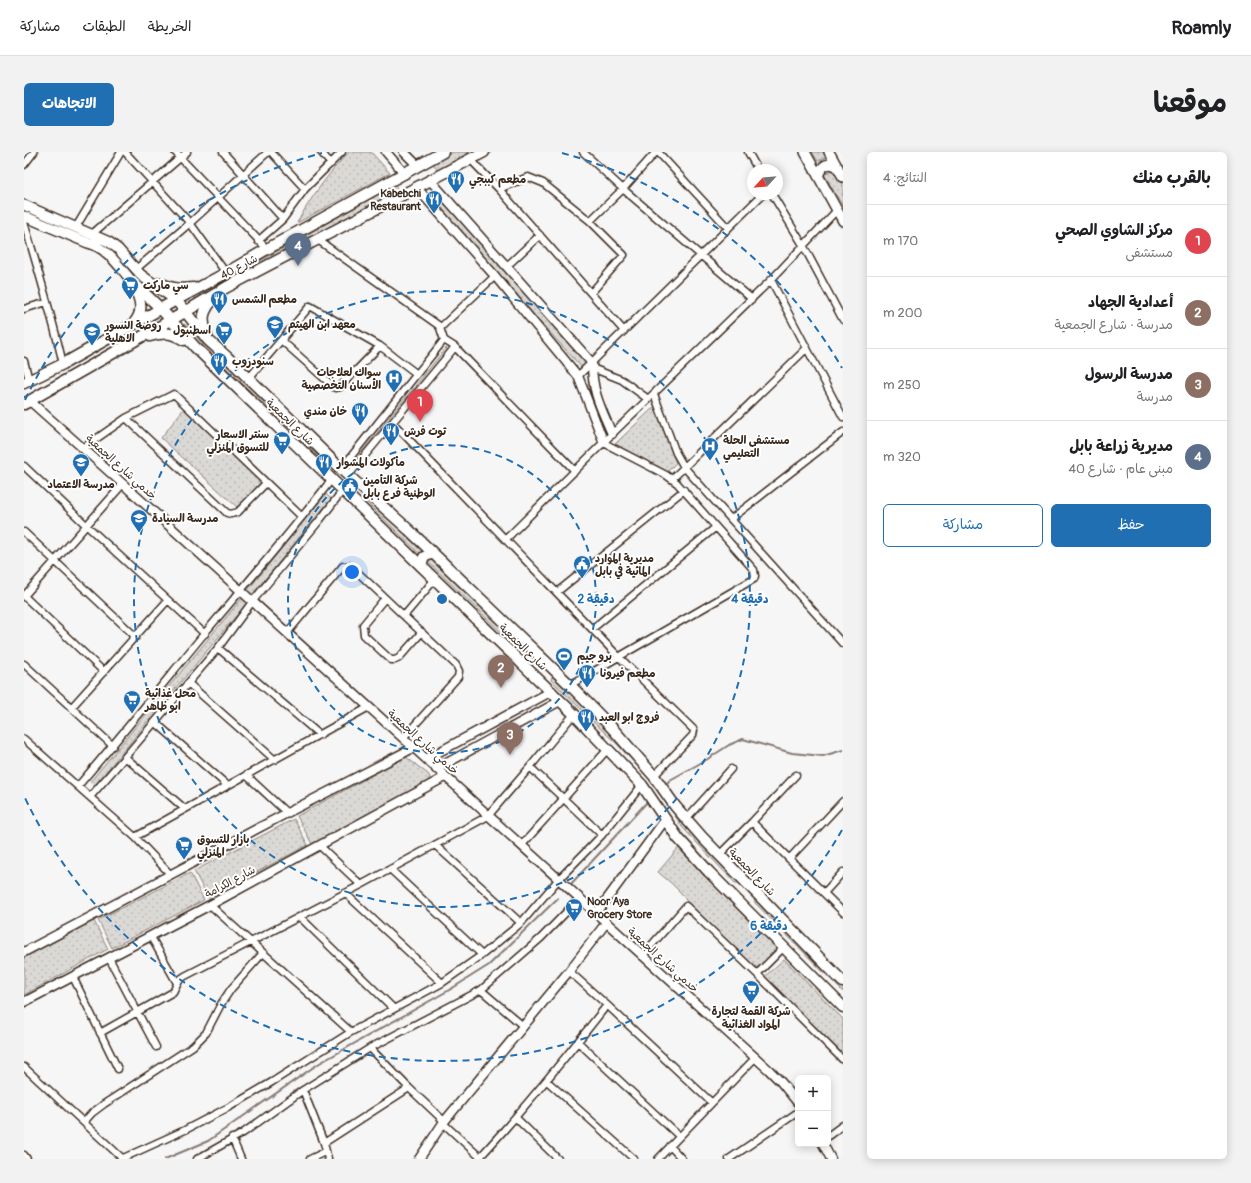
<!DOCTYPE html>
<html lang="ar">
<meta charset="utf-8">
<style>
body{margin:0;font-family:Pangolin,"Playpen Sans Arabic",sans-serif;background:#f2f2f2;color:#202124;direction:rtl}
.controls{position:absolute;right:12px;bottom:12px;display:grid;overflow:hidden;border-radius:6px;box-shadow:0 2px 10px #0003}
.controls button{width:36px;height:36px;display:grid;place-items:center;padding:0;border:0;border-bottom:1px solid #e0e0e0;background:#fff;color:#202124;font:20px sans-serif}
.compass{position:absolute;left:723px;top:12px;width:36px;height:36px;border-radius:50%;background:#fff;box-shadow:0 2px 10px #0003;rotate:244deg}
.you{position:absolute;left:328px;top:420px;width:14px;height:14px;margin:-10px;border:3px solid #fff;border-radius:50%;background:#1a73e8;box-shadow:0 0 0 6px #1a73e833}
.badge{display:grid;place-items:center;width:26px;height:26px;border-radius:50%;background:#1f6fb2;color:#fff;font-size:13px;font-weight:700}
.pin{position:absolute;translate:-50% -33px;filter:drop-shadow(0 1px 2px #0008)}
.pin::after{content:'';position:absolute;top:21px;width:14px;height:12px;background:inherit;clip-path:polygon(0 0,100% 0,50% 100%)}
.list{margin:0;padding:0;list-style:none}
h2{display:flex;justify-content:space-between;align-items:center;height:52px;margin:0;padding:0 16px;font-size:17px}
h2 small{font-size:13px;font-weight:400;color:#757577}
.list li{display:grid;grid-template-columns:26px 1fr auto;gap:12px;align-items:center;box-sizing:border-box;height:72px;padding:0 16px;border-top:1px solid #e0e0e0}
.list b{display:block;font-size:15px;white-space:nowrap}
.list p{margin:0;font-size:13px;white-space:nowrap;color:#757577}
.list em{font-size:13px;font-style:normal;color:#757577}
.actions{display:flex;gap:8px;padding:12px 16px}
.actions a{flex:1;padding:9px 0;border:1px solid #1f6fb2;border-radius:6px;text-align:center;font-size:14px;color:#1f6fb2}
.actions .main{background:#1f6fb2;color:#fff}
.map{position:relative;flex:none;width:819px;height:1007px;overflow:hidden;direction:ltr;border-radius:6px}
header{display:flex;align-items:center;gap:24px;box-sizing:border-box;height:56px;padding:0 20px;background:#fff;border-bottom:1px solid #e0e0e0}
header strong{font-size:19px}
nav{display:flex;gap:22px;margin-inline-start:auto;font-size:14px}
.intro{display:flex;align-items:center;justify-content:space-between;box-sizing:border-box;height:96px;padding:0 24px}
h1{margin:0;font-size:28px}
.button{padding:10px 18px;border-radius:6px;background:#1f6fb2;color:#fff;font-size:14px;font-weight:700}
main{display:flex;gap:24px;padding:0 24px}
aside{flex:1;background:#fff;border-radius:6px;box-shadow:0 2px 10px #0003}
.map>svg:first-child{display:block}
</style>
<header>
<strong>Roamly</strong>
<nav><a>الخريطة</a><a>الطبقات</a><a>مشاركة</a></nav>
</header>
<div class="intro"><h1>موقعنا</h1><a class="button">الاتجاهات</a></div>
<main>
<aside>
<h2>بالقرب منك<small>النتائج: 4</small></h2>
<ul class="list">
<li><span class="badge" style="background:#e0444e">1</span><div><b>مركز الشاوي الصحي</b><p>مستشفى</p></div><em>170 m</em></li>
<li><span class="badge" style="background:#8d6e63">2</span><div><b>أعدادية الجهاد</b><p>مدرسة · شارع الجمعية</p></div><em>200 m</em></li>
<li><span class="badge" style="background:#8d6e63">3</span><div><b>مدرسة الرسول</b><p>مدرسة</p></div><em>250 m</em></li>
<li><span class="badge" style="background:#5c6f8a">4</span><div><b>مديرية زراعة بابل</b><p>مبنى عام · شارع 40</p></div><em>320 m</em></li>
</ul>
<div class="actions"><a class="main">حفظ</a><a>مشاركة</a></div>
</aside>
<div class="map">
<svg width="819" height="1007" viewBox="0 0 819 1007">
<defs>
<pattern id="park-dots" width="8" height="8" patternUnits="userSpaceOnUse"><rect width="8" height="8" fill="#dbd9d6"/><path d="M2 2h.1M6 6h.1" fill="none" stroke="#bdbab7" stroke-width="1.8" stroke-linecap="round"/></pattern>
</defs>
<rect width="100%" height="100%" fill="#f7f6f6"/>
<filter id="ink" filterUnits="userSpaceOnUse"><feTurbulence type="fractalNoise" baseFrequency=".025" numOctaves="2"/><feDisplacementMap in="SourceGraphic" scale="8" xChannelSelector="R" yChannelSelector="G"/><feConvolveMatrix kernelMatrix="1 2 1 2 8 2 1 2 1" color-interpolation-filters="sRGB"/></filter>
<g filter="url(#ink)">
<path fill="url(#park-dots)" stroke="#8b827a" d="M325,0H347L366,21L273,71C287,45 304,22 325,0Z
M430,0H445L414,19L408,10Z
M788,0H801L803,5L794,9Z
M811,17L819,32V55L800,22Z
M371,33L374,38L173,151L170,146Z
M410,40L565,211L559,217L404,46Z
M160,172L184,188L300,303L297,305H295L202,216L160,173Z
M422,196L426,200L340,307L335,303Z
M631,254L652,311L642,321L591,292Z
M161,255L238,330L213,355L137,286Z
M302,342L307,347L228,443L223,439Z
M343,344L519,512L520,515L518,517H515L342,350L341,348Z
M218,446L223,451L70,634L66,630Z
M532,524L562,555V558L559,559L527,528L528,525Z
M567,565H572L600,593L716,729L714,731H711L673,691L658,675L633,635L592,591L567,568Z
M382,605L404,622L406,625L404,629L288,692L273,664Z
M270,667L284,693L184,746L170,719Z
M656,694L756,795L732,822L666,754L657,741L647,731L634,720Z
M166,721L180,748L88,796L74,768Z
M732,747L819,833V840L731,751L730,748Z
M70,769L84,797L0,843V806Z
M760,807L819,867V910L737,828Z"/>
<g fill="none" stroke-linecap="round" stroke-linejoin="round">
<path stroke="#847972" stroke-width="2" d="M641,633L646,628L682,608L705,593L719,587L768,601L799,604L819,598
M545,734L624,649
M141,1007L184,989L294,912L427,837L465,813L534,746"/>
<g stroke="#3b2a1e" stroke-width="9">
<path id="minor" d="M101,0L166,71L202,121
M151,0L243,97
M199,0L259,67
M247,0L281,37
M297,0L307,12
M559,0L599,37L728,147
M634,0L704,76
M724,0L734,18
M446,7L475,37L600,179
M0,13L10,0
M475,37L504,25L519,31L566,69L600,103L567,141
M748,42L779,93L819,168
M566,69L599,37L632,0
M0,70C14,117 28,164 39,212
M52,75L97,0
M68,82L163,0
M294,88L414,173L416,176L420,188L431,195L551,319
M234,89L259,67L281,37L318,0
M483,114L516,83
M112,117L166,71L244,0
M747,128L819,265
M0,157L23,150
M416,176L471,124
M257,188L311,236L316,235L356,194
M0,209L5,228
M568,216L598,228L624,247
M554,224L739,42
M225,226L286,154L356,194L393,222
M630,242L652,301L660,315L819,492
M102,266L203,361L207,362L214,360L242,331
M369,271L594,504L670,578L669,583L630,624
M59,296L102,266L150,242L278,365
M0,314L62,373L181,482
M317,317L420,188
M324,324L431,195
M648,327L783,196
M707,367L819,280
M0,380L112,485
M482,387L588,282L747,128L813,58
M533,440L660,338
M0,444L99,332
M0,444L80,520
M361,446L339,473L340,483L367,508H371L375,506L398,480
M380,464L411,427
M568,477L692,375
M263,481L319,414H327L432,513L435,519L434,525L379,586
M194,496L296,583
M0,512L89,594
M164,531L251,608
M546,533L730,427L731,424L730,418L653,331L642,323L580,291
M47,556L144,448
M131,570L203,633
M0,587L111,685L147,723
M101,605L161,657
M506,615L578,683
M222,623L263,661
M54,634C97,584 138,533 180,482C223,431 267,380 308,327
M66,645L101,605L194,496L228,450L296,368L319,338
M662,667L707,617
M728,670L819,760
M111,685L345,555
M411,693L497,771
M296,694L337,733
M497,694L584,597
M695,703L728,670L772,623
M765,707L819,649
M366,717L458,803
M321,741L418,831
M800,741L819,720
M186,753L327,880
M276,765L370,857
M127,785L153,831
M618,804L662,754L733,822L819,908
M85,806L132,895
M545,819L583,853L687,950
M733,822L759,796
M49,825L94,917
M457,838L499,874
M76,881L149,840L155,828L161,824L337,733L464,664L506,615L550,562
M554,890L655,984
M346,896L385,936L420,969
M0,915L99,1007
M523,929L610,1007
M279,938L300,991L304,1007
M492,966L534,1007
M60,970L68,961L80,952L169,894L182,881L197,852L207,837L239,801
M419,971L458,1007
M804,984L819,973
M208,986L217,1007
M300,991L385,936
M646,994L658,1007
M0,1003L3,1007
M456,1005C501,956 542,905 583,853
M97,1007L161,978L207,954L248,930L327,880L418,831L458,803L497,771L534,728L578,683L618,633
M173,1007L219,981L279,938L346,896L457,838L517,786L555,747
M286,1007L301,1000
M634,1007L731,906
M705,1007L774,960"/>
</g>
<g stroke="#3b2a1e" stroke-width="11">
<path id="tertiary" d="M362,0L381,22
M380,0L394,14
M406,28L568,211C568,240 577,256 588,282
M393,36L471,124L554,224L580,291
M6,249L99,332L745,918L757,930L774,951
M402,607L528,539
M412,617L536,549
M572,762L641,668
M0,800L263,661L389,596
M0,850L186,753L421,625
M799,992L807,1007
M395,1007L419,971L545,819L582,771"/>
</g>
<g stroke="#3b2a1e" stroke-width="12">
<path id="secondary" d="M781,0L819,69
M805,0L819,25
M794,24C798,13 804,9 814,15
M0,53L85,90L94,97L118,124
M0,64L64,91C84,96 95,115 108,129"/>
</g>
<g stroke="#3b2a1e" stroke-width="13">
<path id="primary" d="M118,124L152,148L184,188L203,205L317,317L385,378L546,533L589,577L630,624L651,654L678,685L819,830
M108,129L137,157L171,195L550,562L618,633L654,686L685,720L819,855
M136,131C147,137 157,138 169,136
M110,171C120,160 117,148 110,135
M126,184C141,180 147,180 160,188
M183,184C177,166 178,159 192,144
M0,231L39,212L101,177L152,148L202,121L243,97L419,0
M0,252L161,160L203,135L460,0
M397,414L400,405L409,401"/>
</g>
<use href="#minor" stroke="#fff" stroke-width="6"/>
<use href="#tertiary" stroke="#fff" stroke-width="8"/>
<use href="#secondary" stroke="#fff" stroke-width="9"/>
<use href="#primary" stroke="#fff" stroke-width="10"/>
</g>
</g>
<g fill="none" stroke="#1f6fb2" stroke-width="2" stroke-dasharray="7 5">
<circle cx="418" cy="447" r="154"/>
<circle cx="418" cy="447" r="308"/>
<path d="M818 678A462 462 0 0 1 1 646M1 248A462 462 0 0 1 298 1M538 1A462 462 0 0 1 818 216"/>
</g>
<defs>
<g id="restaurant-pin" transform="scale(0.9)"><path d="M0 17L-7.5 6A9.5 9.5 0 1 1 7.5 6Z" fill="#1f6fb2" stroke="#fff"/><path d="M-5-6h1v4h1v-4h1v4h1v-4h1v5L-1.5 .5V6h-2V.5L-5-1ZM5-6V6H3V1.5H1.5Q1.5-4 5-6Z" fill="#fff"/></g>
<g id="supermarket-pin" transform="scale(0.9)"><path d="M0 17L-7.5 6A9.5 9.5 0 1 1 7.5 6Z" fill="#1f6fb2" stroke="#fff"/><path d="M-6-5.5h2.5l.6 2H6L4.5 2H-2.5L-4.4-4H-6ZM-1.5 3.2a1.3 1.3 0 1 0 .1 0ZM3 3.2a1.3 1.3 0 1 0 .1 0Z" fill="#fff"/></g>
<g id="school-pin" transform="scale(0.9)"><path d="M0 17L-7.5 6A9.5 9.5 0 1 1 7.5 6Z" fill="#1f6fb2" stroke="#fff"/><path d="M0-5L7-2L0 1L-7-2ZM-4 1L0 2.5L4 1V4Q0 6-4 4Z" fill="#fff"/></g>
<g id="hospital-pin" transform="scale(0.9)"><path d="M0 17L-7.5 6A9.5 9.5 0 1 1 7.5 6Z" fill="#1f6fb2" stroke="#fff"/><path d="M-5-5h3v3.5h4V-5h3V5h-3V1.5h-4V5h-3Z" fill="#fff"/></g>
<g id="civic-pin" transform="scale(0.9)"><path d="M0 17L-7.5 6A9.5 9.5 0 1 1 7.5 6Z" fill="#1f6fb2" stroke="#fff"/><path d="M-.6-6.5H3V-4.5H.6V-3L4-1V1h2V6H-6V1h2V-1L-.6-3ZM-1.2 2.5V6h2.4V2.5Z" fill="#fff"/></g>
<g id="stadium-pin" transform="scale(0.9)"><path d="M0 17L-7.5 6A9.5 9.5 0 1 1 7.5 6Z" fill="#1f6fb2" stroke="#fff"/><path d="M0-5a6.5 5 0 1 0 0 10a6.5 5 0 1 0 0-10ZM-3.5-1.8h7v3.6h-7Z" fill="#fff"/></g>
</defs>
<g fill-rule="evenodd">
<use href="#restaurant-pin" x="432" y="27"/>
<use href="#restaurant-pin" x="410" y="47"/>
<use href="#supermarket-pin" x="106" y="133"/>
<use href="#restaurant-pin" x="195" y="147"/>
<use href="#school-pin" x="251" y="172"/>
<use href="#supermarket-pin" x="200" y="178"/>
<use href="#school-pin" x="68" y="179"/>
<use href="#restaurant-pin" x="195" y="209"/>
<use href="#hospital-pin" x="370" y="226"/>
<use href="#restaurant-pin" x="336" y="259"/>
<use href="#restaurant-pin" x="367" y="279"/>
<use href="#supermarket-pin" x="258" y="288"/>
<use href="#hospital-pin" x="686" y="294"/>
<use href="#school-pin" x="57" y="310"/>
<use href="#restaurant-pin" x="300" y="310"/>
<use href="#civic-pin" x="326" y="334"/>
<use href="#school-pin" x="115" y="366"/>
<use href="#civic-pin" x="558" y="412"/>
<use href="#stadium-pin" x="540" y="504"/>
<use href="#restaurant-pin" x="563" y="521"/>
<use href="#supermarket-pin" x="108" y="547"/>
<use href="#restaurant-pin" x="562" y="565"/>
<use href="#supermarket-pin" x="160" y="693"/>
<use href="#supermarket-pin" x="550" y="755"/>
<use href="#supermarket-pin" x="727" y="837"/>
</g>
<g text-anchor="middle" dominant-baseline="central" stroke-width="4" stroke-linejoin="round" paint-order="stroke">
<g font-size="11" font-weight="bold" fill="#3b2a1e" stroke="#fff" text-anchor="start">
<text x="445" y="27">مطعم كببجي</text>
<text x="397" y="41" text-anchor="end">Kabebchi<tspan x="397" dy="13">Restaurant</tspan></text>
<text x="119" y="133">سي ماركت</text>
<text x="208" y="147">مطعم الشمس</text>
<text x="264" y="172">معهد ابن الهيثم</text>
<text x="81" y="173">روضة النسور<tspan x="81" dy="13">الاهلية</tspan></text>
<text x="187" y="178" text-anchor="end">اسطنبول</text>
<text x="208" y="209">سنودروب</text>
<text x="357" y="220" text-anchor="end">سواك لعلاجات<tspan x="357" dy="13">الأسنان التخصصية</tspan></text>
<text x="323" y="259" text-anchor="end">خان مندي</text>
<text x="380" y="279">توت فرش</text>
<text x="245" y="282" text-anchor="end">سنتر الاسعار<tspan x="245" dy="13">للتسوق المنزلي</tspan></text>
<text x="699" y="288">مستشفى الحلة<tspan x="699" dy="13">التعليمي</tspan></text>
<text x="313" y="310">مأكولات المشوار</text>
<text x="339" y="328">شركة التأمين<tspan x="339" dy="13">الوطنية فرع بابل</tspan></text>
<text x="57" y="332" text-anchor="middle">مدرسة الاعتماد</text>
<text x="128" y="366">مدرسة السيادة</text>
<text x="571" y="406">مديرية الموارد<tspan x="571" dy="13">المائية في بابل</tspan></text>
<text x="553" y="504">برو جيم</text>
<text x="576" y="521">مطعم فيرونا</text>
<text x="121" y="541">محل غذائية<tspan x="121" dy="13">ابو ظاهر</tspan></text>
<text x="575" y="565">فروج ابو العبد</text>
<text x="173" y="687">بازار للتسوق<tspan x="173" dy="13">المنزلي</tspan></text>
<text x="563" y="749">Noor Aya<tspan x="563" dy="13">Grocery Store</tspan></text>
<text x="727" y="859" text-anchor="middle">شركة القمة لتجارة<tspan x="727" dy="13">المواد الغذائية</tspan></text>
</g>
<g font-size="11" fill="#3b2a1e" stroke="#fff">
<text transform="translate(215 115) rotate(-28)">شارع 40</text>
<text transform="translate(266 270) rotate(44)">شارع الجمعية</text>
<text transform="translate(97 315) rotate(42)">خدمي شارع الجمعية</text>
<text transform="translate(499 495) rotate(44)">شارع الجمعية</text>
<text transform="translate(399 590) rotate(42)">خدمي شارع الجمعية</text>
<text transform="translate(728 720) rotate(46)">شارع الجمعية</text>
<text transform="translate(206 730) rotate(-28)">شارع الكرامة</text>
<text transform="translate(639 808) rotate(42)">خدمي شارع الجمعية</text>
</g>
</g>
<circle cx="418" cy="447" r="6" fill="#1f6fb2" stroke="#fff" stroke-width="2"/>
<g font-size="12" text-anchor="middle" font-weight="bold" fill="#1f6fb2" stroke="#fff" stroke-width="4" stroke-linejoin="round" paint-order="stroke">
<text x="572" y="451">2 دقيقة</text>
<text x="726" y="451">4 دقيقة</text>
<text x="745" y="778">6 دقيقة</text>
</g>
</svg>
<div class="controls">
<button>+</button>
<button>−</button>
</div>
<svg class="compass" viewBox="-18 -18 36 36"><path d="M0-13l5 13h-10z" fill="#e53935"/><path d="M0 13l5-13h-10z" fill="#757577"/></svg>
<div class="you"></div>
<div class="pin badge" style="left:396px;top:270px;background:#e0444e">1</div>
<div class="pin badge" style="left:477px;top:536px;background:#8d6e63">2</div>
<div class="pin badge" style="left:486px;top:603px;background:#8d6e63">3</div>
<div class="pin badge" style="left:274px;top:114px;background:#5c6f8a">4</div>
</div>
</main>
